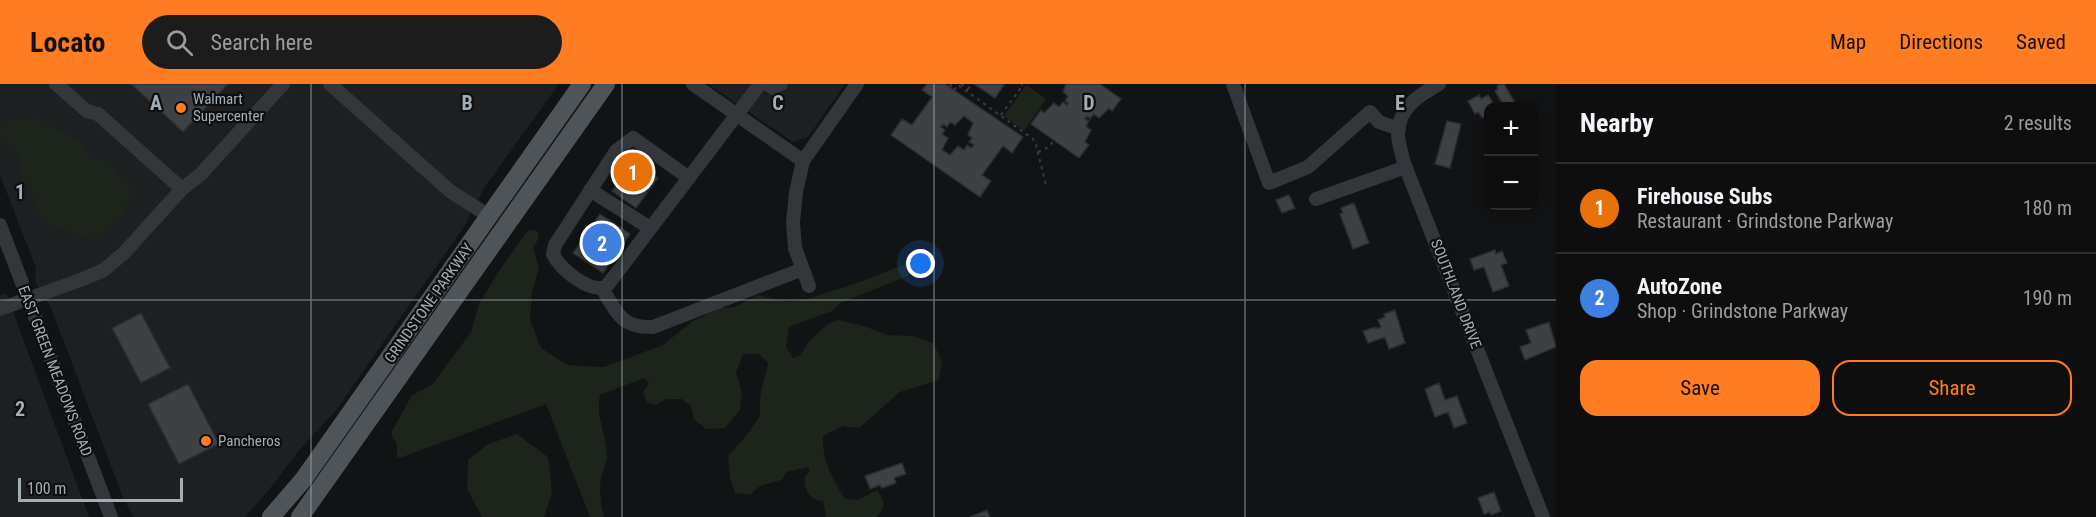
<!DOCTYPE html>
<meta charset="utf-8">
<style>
body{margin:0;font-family:"Roboto Condensed",sans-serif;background:#1c1c1d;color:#f1f3f6}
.controls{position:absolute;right:18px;top:18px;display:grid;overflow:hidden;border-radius:12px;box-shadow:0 3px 9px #0003}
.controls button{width:54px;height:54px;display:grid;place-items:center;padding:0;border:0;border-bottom:2px solid #2e2e2f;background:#0e0e0f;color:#f1f3f6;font:30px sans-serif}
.scale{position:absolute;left:18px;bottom:15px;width:165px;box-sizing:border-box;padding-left:6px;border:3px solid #a3adb6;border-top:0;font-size:16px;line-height:21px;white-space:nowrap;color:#a3adb6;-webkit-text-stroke:4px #0d0e0f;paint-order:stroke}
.you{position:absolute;left:921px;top:180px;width:21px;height:21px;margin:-15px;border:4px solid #fff;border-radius:50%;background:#1a73e8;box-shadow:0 0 0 9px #1a73e833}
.badge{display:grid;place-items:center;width:39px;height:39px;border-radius:50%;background:#ff7c20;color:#fff;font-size:20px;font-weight:700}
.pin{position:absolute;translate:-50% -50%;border:3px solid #fff;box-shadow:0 2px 6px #0006}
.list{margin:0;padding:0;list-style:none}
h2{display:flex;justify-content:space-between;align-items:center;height:78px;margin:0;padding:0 24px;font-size:26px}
h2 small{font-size:20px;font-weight:400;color:#9b9c9e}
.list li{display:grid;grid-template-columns:39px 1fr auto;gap:18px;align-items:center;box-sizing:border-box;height:90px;padding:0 24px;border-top:2px solid #2e2e2f}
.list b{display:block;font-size:22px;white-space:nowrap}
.list p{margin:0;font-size:20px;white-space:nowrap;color:#9b9c9e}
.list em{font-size:20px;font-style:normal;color:#9b9c9e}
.actions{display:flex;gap:12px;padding:18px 24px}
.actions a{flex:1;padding:14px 0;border:2px solid #ff7c20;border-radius:18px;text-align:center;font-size:21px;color:#ff7c20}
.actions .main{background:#ff7c20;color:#111}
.icon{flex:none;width:33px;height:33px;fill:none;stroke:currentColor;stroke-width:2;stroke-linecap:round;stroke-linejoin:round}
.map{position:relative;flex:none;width:1556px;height:433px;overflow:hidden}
header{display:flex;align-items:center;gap:36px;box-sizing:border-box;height:84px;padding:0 30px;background:#ff7c20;color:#111}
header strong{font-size:28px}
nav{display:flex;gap:33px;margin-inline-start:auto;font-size:21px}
.search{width:420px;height:54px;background:#1c1c1d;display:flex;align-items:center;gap:15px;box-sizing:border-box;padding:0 21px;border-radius:33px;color:#9b9c9e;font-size:22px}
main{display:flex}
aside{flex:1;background:#0e0e0f}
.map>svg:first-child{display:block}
</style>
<header>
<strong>Locato</strong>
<div class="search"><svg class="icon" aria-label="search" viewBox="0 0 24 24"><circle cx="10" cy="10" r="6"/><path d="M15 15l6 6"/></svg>Search here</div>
<nav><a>Map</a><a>Directions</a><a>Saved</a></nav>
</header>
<main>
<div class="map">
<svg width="1556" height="433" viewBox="0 0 1556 433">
<rect width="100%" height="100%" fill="#121314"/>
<path fill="#1e1f21" d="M0,0H559L484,104L464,143L334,329L301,364L271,403L245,433H134L124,416L51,224L35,197L36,184L0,91Z
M708,0H845L808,53L793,58Z
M6,209L89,433H0V211Z"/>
<path fill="#1d241c" d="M1026,1L1046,15L1024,47L1004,32Z
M41,35L78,56L91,75L106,76L131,103L125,127L96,156L50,141L36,126L32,108L22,92L18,69L0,50V40L8,36Z
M528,146L537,147L539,154L533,164L539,183L532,208L530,236L541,264L567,281L604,283L663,261L693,237L720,224L735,223L757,211L790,218L810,214L863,197L925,172L930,183L840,219L832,227L789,243L786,263L793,274L800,272L809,257L828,240L838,236L864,242L887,251L913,252L933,259L942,277L939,296L900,308L859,344L843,342L823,352C822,377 832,393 845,415L858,416L877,406C885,417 886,423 877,433H826L823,417C809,417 803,404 805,392L810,387L808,383L787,388L781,396L760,402L750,411L735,409L730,393L728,372L746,352L760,332C758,310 764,300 768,279L759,270H743L736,289L742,308L740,326L725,344L706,345L694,335L691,322L682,315H666L656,321L647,318L643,308L649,299L644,294L600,311C595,331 607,352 607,372C607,380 602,387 601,395C599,407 601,421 604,433H590L546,320L397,375V361L391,349L412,311L432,301L471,248L479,220L499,187Z
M517,350L548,373L552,409L544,433H482L467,405L468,376L488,360Z"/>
<path fill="#3e4144" stroke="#2c2d31" stroke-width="1.5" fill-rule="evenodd" d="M131,0H228L183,48Z
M927,0H945L1023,53L1012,69L1003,62L982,91L991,97L980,113L891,51L902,35L912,41L932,13L922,6ZM964,32L973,39L968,51L972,54L969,58L974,61L971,64L967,61L964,66L958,62L950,71L942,66L948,54L942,50L945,46L941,43L943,40L947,43L950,38L955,41Z
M974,0H1002L1004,1L995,14Z
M1066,0H1100L1121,15L1112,27L1109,24L1099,34L1094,30L1090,35L1087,32L1085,35L1089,37L1086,42L1091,46L1085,58L1089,61L1079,74L1031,40L1041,26L1044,29L1054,19L1059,23L1063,18L1067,21L1068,19L1065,17L1068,12L1063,8Z
M1501,0H1504L1517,22H1504L1495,7L1498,5L1497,2Z
M1479,11L1481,15L1488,11L1495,22H1488V30L1482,34L1478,28L1475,30L1468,17Z
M1447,37L1461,40L1450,84L1435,80Z
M634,77L658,94L636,124L612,107Z
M1289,111L1295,124L1282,129L1276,116Z
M1354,119L1369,159L1353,165L1340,130L1343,129L1341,124Z
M600,130L630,150L603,189L573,169Z
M1495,166L1496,170L1502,167L1507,179L1501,181L1509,202L1493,208L1484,183L1474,186L1470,175Z
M1395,226L1405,259L1389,265L1385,253L1368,259L1363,247L1376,243V245L1381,243L1378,236L1385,233L1384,230Z
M141,229L170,284L141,299L112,244Z
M1549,238L1556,263L1525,276L1520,263L1531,259L1526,246Z
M1439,299L1445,316L1457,312L1467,339L1454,344L1448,328L1435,333L1425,305Z
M188,300L219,360L179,380L148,320Z
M902,379L906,390L894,394L896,399L882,404L880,401L870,405L865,392Z
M1494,408L1501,427L1491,431L1490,428L1484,430L1478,414Z
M987,426L990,433H970Z"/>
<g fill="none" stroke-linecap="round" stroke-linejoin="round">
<path stroke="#393d41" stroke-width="2" stroke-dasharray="3 4.5" stroke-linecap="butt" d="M961,0L968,5L966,8
M950,3L952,0
M968,5L972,0
M954,6L958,1L1033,55L1036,61L1046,101
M1001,31L1023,1L1021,0
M1038,68L1049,63L1054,56"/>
<path stroke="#33363a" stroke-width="14" d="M56,0L87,27L98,30L182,105
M330,0L450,107L489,132
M693,0L803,77
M767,0L773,4L781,0
M1233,0L1269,99L1308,83L1370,28L1379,38L1399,45
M1439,0C1419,11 1398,24 1398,50C1398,59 1402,70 1404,79L1543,433
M689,94L633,54L616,67L555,161L553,170C560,185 589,209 606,203L760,0
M590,106L650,144
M1316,115L1406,83
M0,141L111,433
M809,202L795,164L793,138L796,108L803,77L857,0
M602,204C617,229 621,244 653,243L803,185
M0,225L83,195L104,186L124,169L182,105L201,90L283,0"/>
<path stroke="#4f5459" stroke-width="18" d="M271,433L303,396L582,0
M300,433L606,0"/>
</g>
<path fill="none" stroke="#a3adb6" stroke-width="1.5" stroke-opacity="0.55" d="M311,0V433M622,0V433M934,0V433M1245,0V433M0,216H1556"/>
<g fill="#ff7c20" stroke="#0d0e0f" stroke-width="2">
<circle cx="181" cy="24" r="6"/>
<circle cx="206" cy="357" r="6"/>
</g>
<g text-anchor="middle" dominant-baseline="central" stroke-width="4.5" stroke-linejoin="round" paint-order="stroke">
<g font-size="15" fill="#a3adb6" stroke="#0d0e0f" text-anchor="start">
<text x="193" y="15">Walmart<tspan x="193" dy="17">Supercenter</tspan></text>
<text x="218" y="357">Pancheros</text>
</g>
<g font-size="15" fill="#a3adb6" stroke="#0d0e0f">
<text transform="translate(1456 210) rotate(69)">SOUTHLAND DRIVE</text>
<text transform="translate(429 219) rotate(-55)">GRINDSTONE PARKWAY</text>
<text transform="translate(55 287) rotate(69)">EAST GREEN MEADOWS ROAD</text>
</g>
</g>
<g font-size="20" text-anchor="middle" font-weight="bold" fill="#a3adb6" stroke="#0d0e0f" stroke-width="4.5" stroke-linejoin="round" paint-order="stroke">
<text x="156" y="26">A</text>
<text x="467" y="26">B</text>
<text x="778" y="26">C</text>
<text x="1089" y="26">D</text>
<text x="1400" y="26">E</text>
<text x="20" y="115">1</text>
<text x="20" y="332">2</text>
</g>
</svg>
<div class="controls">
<button>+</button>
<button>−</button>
</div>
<div class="scale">100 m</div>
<div class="you"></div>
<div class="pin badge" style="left:633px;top:88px;background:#e8710a">1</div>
<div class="pin badge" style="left:602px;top:159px;background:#3f7fe0">2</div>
</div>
<aside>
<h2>Nearby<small>2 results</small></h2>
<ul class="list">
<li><span class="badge" style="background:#e8710a">1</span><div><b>Firehouse Subs</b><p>Restaurant · Grindstone Parkway</p></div><em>180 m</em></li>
<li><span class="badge" style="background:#3f7fe0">2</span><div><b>AutoZone</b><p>Shop · Grindstone Parkway</p></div><em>190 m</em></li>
</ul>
<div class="actions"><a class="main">Save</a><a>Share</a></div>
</aside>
</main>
